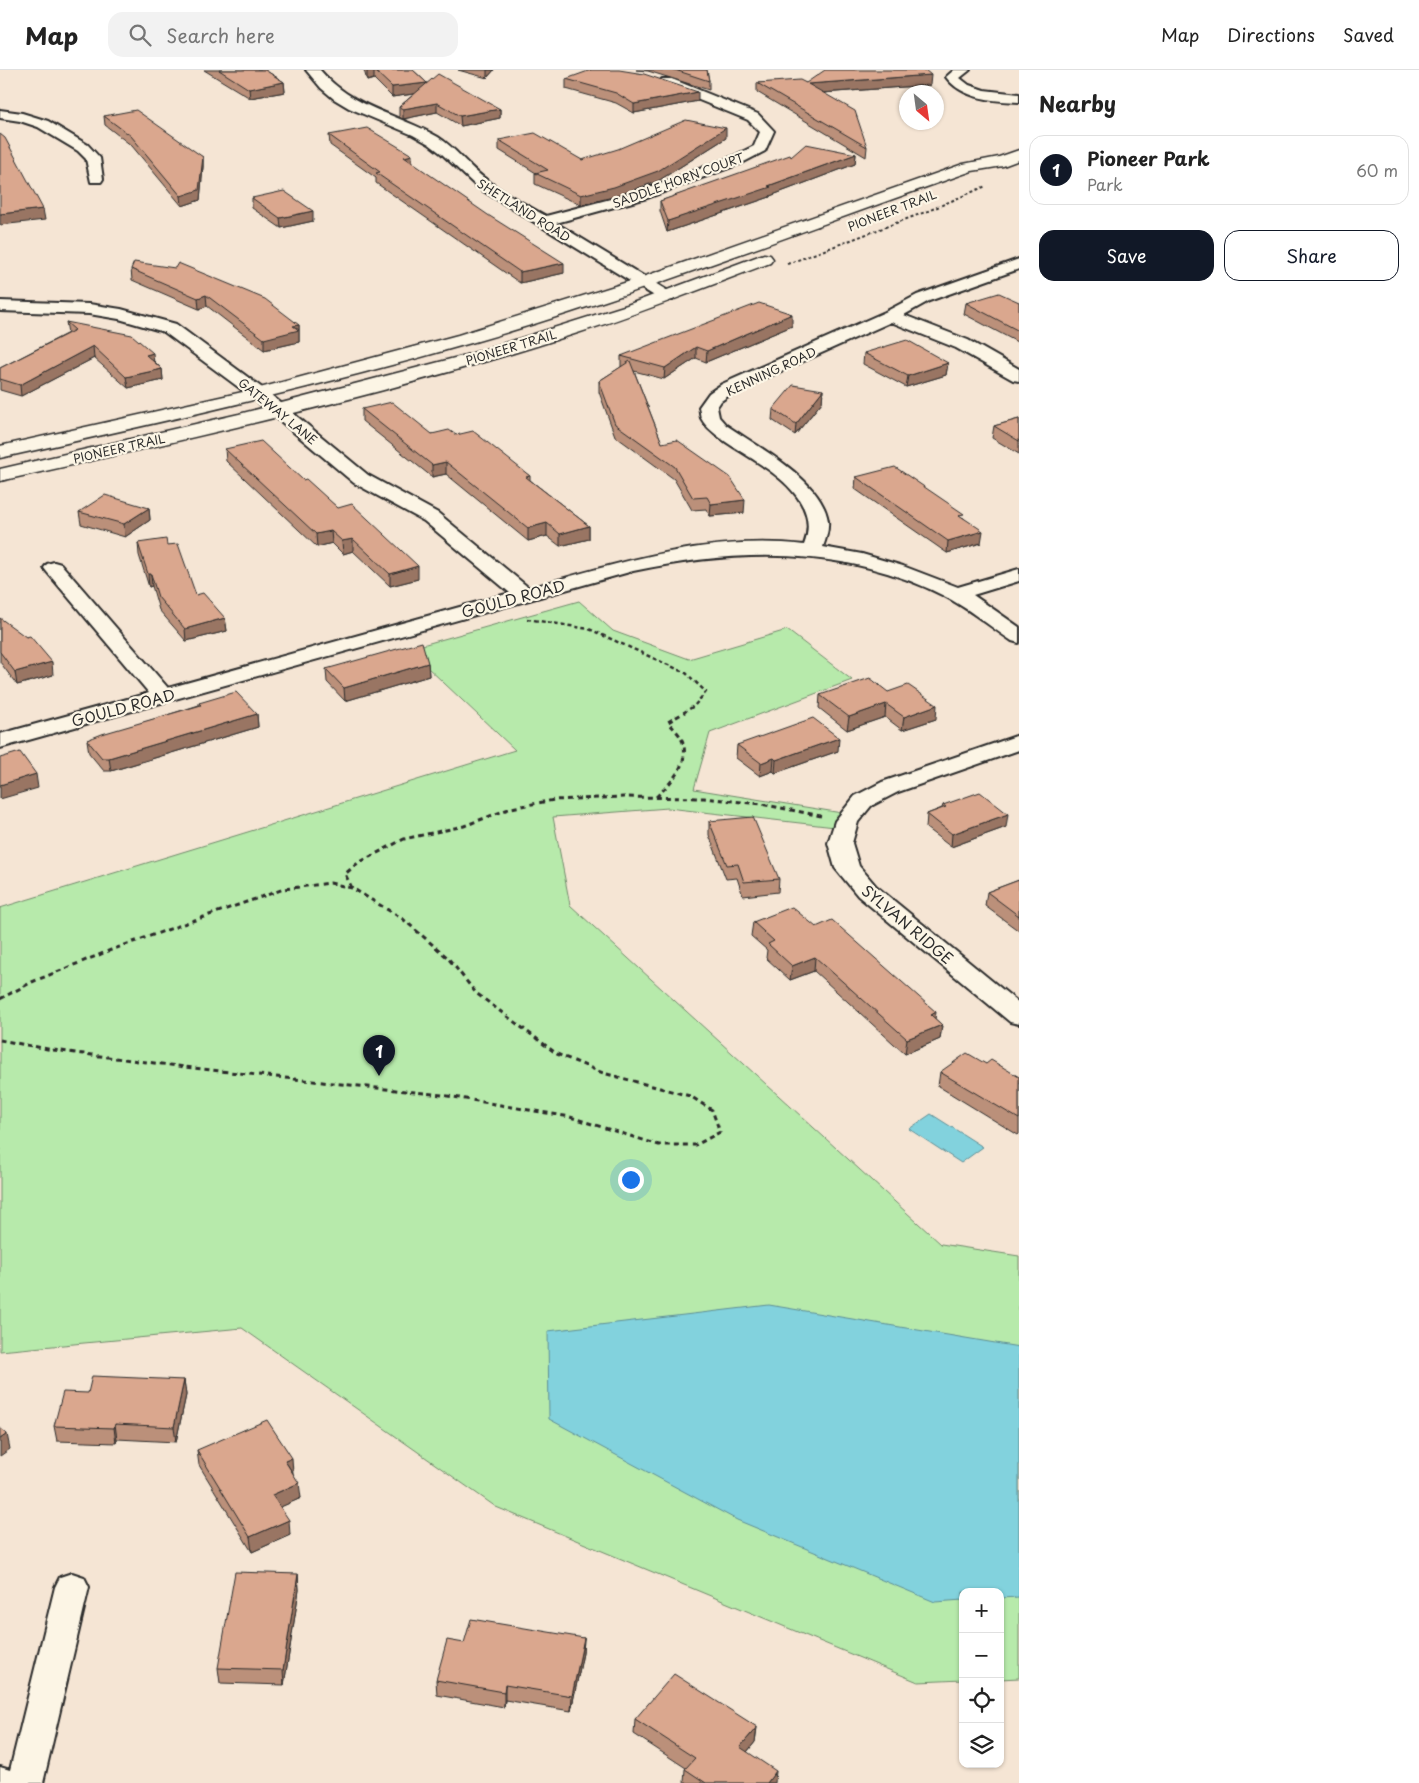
<!DOCTYPE html>
<meta charset="utf-8">
<style>
body{margin:0;font-family:"Playpen Sans",sans-serif;background:#f2f2f2;color:#222}
.controls{position:absolute;right:15px;bottom:15px;display:grid;overflow:hidden;border-radius:10px;box-shadow:0 1px 4px #0004}
.controls button{width:45px;height:45px;display:grid;place-items:center;padding:0;border:0;border-bottom:1px solid #e0e0e0;background:#fff;color:#222;font:25px sans-serif}
.compass{position:absolute;left:899px;top:15px;width:45px;height:45px;border-radius:50%;background:#fff;box-shadow:0 1px 4px #0004;rotate:151deg}
.you{position:absolute;left:630px;top:1109px;width:18px;height:18px;margin:-12px;border:4px solid #fff;border-radius:50%;background:#1a73e8;box-shadow:0 0 0 8px #1a73e833}
.badge{display:grid;place-items:center;width:32px;height:32px;border-radius:50%;background:#111827;color:#fff;font-size:16px;font-weight:700}
.pin{position:absolute;translate:-50% -41px;filter:drop-shadow(0 1px 2px #0008)}
.pin::after{content:'';position:absolute;top:26px;width:18px;height:15px;background:inherit;clip-path:polygon(0 0,100% 0,50% 100%)}
.list{margin:0;padding:0;list-style:none}
h2{display:flex;justify-content:space-between;align-items:center;height:65px;margin:0;padding:0 20px;font-size:21px}
h2 small{font-size:16px;font-weight:400;color:#767676}
.list li{display:grid;grid-template-columns:32px 1fr auto;gap:15px;align-items:center;box-sizing:border-box;height:70px;margin:0 10px 10px;padding:0 10px;border:1px solid #e0e0e0;border-radius:15px}
.list b{display:block;font-size:19px;white-space:nowrap}
.list p{margin:0;font-size:16px;white-space:nowrap;color:#767676}
.list em{font-size:16px;font-style:normal;color:#767676}
.actions{display:flex;gap:10px;padding:15px 20px}
.actions a{flex:1;padding:11px 0;border:1px solid #111827;border-radius:15px;text-align:center;font-size:18px;color:#111827}
.actions .main{background:#111827;color:#fff}
.icon{flex:none;width:28px;height:28px;fill:none;stroke:currentColor;stroke-width:2;stroke-linecap:round;stroke-linejoin:round}
.map{position:relative;flex:none;width:1019px;height:1713px;overflow:hidden}
header{display:flex;align-items:center;gap:30px;box-sizing:border-box;height:70px;padding:0 25px;background:#fff;border-bottom:1px solid #e0e0e0}
header strong{font-size:24px}
nav{display:flex;gap:28px;margin-inline-start:auto;font-size:18px}
.search{width:350px;height:45px;background:#f2f2f2;display:flex;align-items:center;gap:12px;box-sizing:border-box;padding:0 18px;border-radius:15px;color:#767676;font-size:19px}
main{display:flex}
aside{flex:1;background:#fff}
.map>svg:first-child{display:block}
</style>
<header>
<strong>Map</strong>
<div class="search"><svg class="icon" aria-label="search" viewBox="0 0 24 24"><circle cx="10" cy="10" r="6"/><path d="M15 15l6 6"/></svg>Search here</div>
<nav><a>Map</a><a>Directions</a><a>Saved</a></nav>
</header>
<main>
<div class="map">
<svg width="1019" height="1713" viewBox="0 0 1019 1713">
<rect width="100%" height="100%" fill="#f5e5d4"/>
<filter id="ink" filterUnits="userSpaceOnUse"><feTurbulence type="fractalNoise" baseFrequency=".02" numOctaves="2"/><feDisplacementMap in="SourceGraphic" scale="10" xChannelSelector="R" yChannelSelector="G"/><feConvolveMatrix kernelMatrix="1 2 1 2 8 2 1 2 1" color-interpolation-filters="sRGB"/></filter>
<g filter="url(#ink)">
<path fill="#b7eaab" stroke="#718a6b" d="M579,531L613,561L689,589L787,560L852,610L710,663L694,719L842,743L835,757L668,738L553,747L570,835L941,1174L1019,1186V1608L1000,1609V1522H963V1610L918,1612L496,1437L242,1258L0,1281V838L515,680L408,579Z"/>
<path fill="#82d2dd" stroke="#5f8f96" d="M931,1044L983,1077L961,1093L909,1059Z
M769,1235L1019,1277V1527L1000,1528V1522H963V1530L935,1532L737,1450L549,1349L548,1261Z"/>
<g fill="none" stroke-linecap="round" stroke-linejoin="round">
<g stroke="#2b2b2b" stroke-width="4">
<path id="minor" d="M306,0H320C353,39 397,43 438,67C457,79 469,98 487,110C505,124 526,135 546,146L637,122L732,87L754,76L760,62L748,50L662,15L660,12L662,9H672L758,44L774,61L765,81L742,93L647,128L556,153L673,224L675,227L673,230H661L477,117L442,84L429,74L413,65L349,38L334,29L321,18Z
M954,0H970L960,8L969,15L984,20L1019,24V32C994,31 962,29 946,7Z
M0,40L22,43L48,51L88,75L100,88L103,109L101,112H91L86,89L78,81L38,57L20,51L0,48Z
M1019,189V199L929,231L904,245L968,270L1019,299V311L1013,310L956,278L891,252L734,322L721,331L717,337L719,347L726,355C758,377 822,410 828,451C829,460 826,469 823,477L862,484L903,496L958,517L1019,499V511L973,525L1019,557V573L1012,571C989,556 967,537 942,525C844,476 738,479 633,501L0,678V664L149,623L47,502L44,498L47,494L54,492L61,494L168,618L510,523L424,451L354,413L253,328L164,262L119,249L89,244L0,241V231L89,234L121,239L176,254L265,320L368,405L438,443L529,518C618,493 710,464 804,475C824,425 760,395 726,372C718,366 706,358 701,348C700,345 700,340 699,337L709,323L722,314L885,242L917,225Z
M1019,665V680L898,722L871,736L858,752L852,773L859,796L876,816L1019,933V954L1010,952L858,826L835,798L828,773L835,751L855,726L882,712Z
M72,1503L84,1507L89,1517L43,1713H0V1697L10,1700L55,1517L60,1507Z"/>
</g>
<g stroke="#2b2b2b" stroke-width="3">
<path id="secondary" d="M1019,80V90L1003,96L972,101C805,159 641,224 471,273C315,318 158,353 0,388V376L256,319L458,265L637,209L963,94L999,87Z
M764,184L770,185L773,189L770,193C701,219 633,246 562,268C378,327 188,369 0,411V399L239,344L470,284L627,235Z"/>
</g>
<path stroke="#2b2b2b" stroke-width="2" stroke-dasharray="3 2.5" stroke-linecap="butt" d="M787,194L928,141L986,116"/>
<path stroke="#2b2b2b" stroke-width="2.5" stroke-dasharray="4 3" stroke-linecap="butt" d="M527,549L589,559L686,603L706,622L694,636L683,643"/>
<path stroke="#2b2b2b" stroke-width="3" stroke-dasharray="5 4" stroke-linecap="butt" d="M656,727C671,713 693,690 681,668C678,662 672,657 668,652L685,642
M352,818L345,804L358,793L404,769L464,756L511,738L554,730L623,727L704,728L761,734L821,746
M0,929L32,912L111,880L192,851L284,819L330,813L352,818L403,849L448,888L476,923L557,984L603,1003L690,1026L712,1040L720,1062L696,1075H659L570,1047L442,1025L193,998L53,980L0,970"/>
<use href="#minor" fill="#fcf5e5" fill-rule="evenodd"/>
<use href="#secondary" fill="#fcf5e5" fill-rule="evenodd"/>
</g>
<path fill="#bb907a" stroke="#2b2b2b" d="M204,0H265L284,12L285,22L250,28Z
M364,0H413L427,13L500,39V48L461,56L437,42L403,49L399,47V37L414,24L392,27L374,9L367,11Z
M458,0H494L487,8Z
M636,0H707L709,11V20L648,1Z
M566,9L698,31L634,43L616,33L566,19Z
M757,13H806L930,15L823,23L867,77L866,87L757,22Z
M104,46L203,87V97L200,130L182,136L132,76L105,55Z
M329,65L412,93L564,203L520,213L376,113V108L330,75Z
M726,68L658,111L613,127L581,135L535,114V103H536L499,80V70L582,90Z
M856,84L855,94L770,126V127L667,162L660,141V131L791,87Z
M252,128L313,151L281,158L252,138Z
M131,199L299,255V272L264,280L207,236L199,239L132,210Z
M1019,232V273L964,244L966,233Z
M66,252L154,291L162,299L163,310L128,318L94,288L21,326L0,320V298L68,263Z
M792,256L706,292L696,288L664,309L634,301L662,373L744,443L710,446L706,439L692,440L674,409L615,366L599,322V311L621,297V286Z
M864,283L948,293L946,305L906,317L863,294Z
M823,320L822,332L795,365L772,350L773,339Z
M362,339L432,364L456,365L530,406V410L589,456V469L560,476L547,466L528,471L446,404L432,407L362,351Z
M1019,349V384L992,368L994,356Z
M225,379L303,410L338,438L418,509L390,516L353,481L343,484L332,473L317,477L226,391Z
M856,407L964,448L981,473L947,483L855,419Z
M149,438L150,450L125,467L81,454L79,442Z
M138,473L167,475L196,525L225,548L227,561L186,571L159,540L152,516L149,517L139,485Z
M0,548L53,605L17,615L0,592Z
M428,593L429,606L345,631L327,612L326,599Z
M888,622L936,649L902,660L885,647L847,660L819,638L820,625Z
M199,633L257,644L258,657L111,701H104L89,683L87,670L199,635Z
M737,675L838,681L775,703L773,701L760,706L736,688Z
M943,735L1006,757L951,777L926,758L927,744L942,738Z
M709,751L779,809L778,822L743,826L737,808L726,809L709,765Z
M1019,810V861L985,836L987,822Z
M753,852L816,857L935,949L942,955L940,969L905,984L814,901L790,910L766,888L767,880L751,866Z
M986,994L1019,1007V1064L1018,1065L938,1016L940,1002Z
M184,1310L186,1325L176,1372L117,1369L116,1373L57,1371L54,1356L88,1323Z
M197,1380L293,1403L301,1428L280,1437L290,1465L252,1482L199,1395Z
M298,1504L299,1520L284,1615L220,1613L218,1598Z
M584,1568L583,1583L571,1641L505,1630L504,1637L437,1625L436,1610L464,1573Z
M635,1649L757,1657L755,1672L747,1682L775,1713H684L685,1699L686,1698L634,1664Z"/>
<path fill="#997563" stroke="#2b2b2b" d="M371,0H374V9L367,11V1Z
M487,0H494L487,8Z
M931,5L930,15L808,24V14Z
M284,12L285,22L250,28L249,19Z
M427,13V22L392,27V17Z
M698,22V31L634,43V34Z
M437,33V42L403,49V39Z
M500,39V48L461,56L460,46Z
M726,58V68L658,111L613,127L581,135V125Z
M856,84L855,94L770,126V127L667,162L668,151L768,116Z
M412,85V96L404,87Z
M203,87V97L200,130L182,136L181,126Z
M43,139L45,150L0,155V144Z
M313,141V151L281,158L280,148Z
M564,193V203L520,213V202Z
M206,225L207,236L199,239L198,228Z
M792,244V256L706,292L707,281Z
M299,255V272L264,280V269L293,256Z
M93,276L94,288L21,326L20,315Z
M696,277V288L664,309L665,298Z
M153,283L154,294L146,285Z
M948,293L946,305L906,317L908,306Z
M162,299L163,310L128,318L126,307Z
M823,320L822,332L795,365L796,354Z
M446,392V404L432,407V395Z
M745,430L744,443L710,446L711,434Z
M149,438L150,450L125,467L124,454Z
M547,453V466L528,471V458Z
M589,456V469L560,476V464Z
M331,461L332,473L317,477L316,464Z
M983,461L981,473L947,483L948,471Z
M353,469V481L343,484L342,471Z
M418,496V509L390,516V504Z
M148,504H151L152,516L149,517Z
M225,548L227,561L186,571L185,559Z
M52,592L53,605L17,615L15,602Z
M428,593L429,606L345,631L344,618Z
M886,634L885,647L847,660L849,647Z
M937,635L936,649L902,660L904,647Z
M257,644L258,657L111,701L109,688Z
M839,668L838,681L775,703L776,690Z
M774,688L773,701L760,706L761,693Z
M36,704L38,718L0,729V715Z
M1008,744L1006,757L951,777L952,764Z
M815,887L814,901L790,910L792,896Z
M936,942L934,957L931,945Z
M942,955L940,969L905,984L907,969Z
M184,1310L186,1325L176,1372L174,1357Z
M115,1354L117,1369L116,1373L114,1358Z
M7,1364L10,1379L0,1386V1369Z
M292,1388L293,1403L285,1391Z
M299,1413L301,1428L274,1440L272,1425Z
M289,1450L290,1465L252,1482L250,1467Z
M298,1504L299,1520L284,1615L283,1600Z
M584,1568L583,1583L571,1641L572,1626Z
M505,1615V1630L504,1637V1622Z
M757,1657L755,1672L738,1693L740,1677Z
M776,1701L775,1713H767Z"/>
<path fill="#daa78e" stroke="#2b2b2b" d="M219,0H265L284,12L249,19Z
M374,0H413L427,13L392,17Z
M591,0H619L644,4L698,22L634,34L616,23L566,9Z
M675,0H707L709,11Z
M825,0H925L931,5L808,14L855,41L867,77L757,13L800,10L806,13Z
M438,4L500,39L460,46L437,33L403,39L399,37Z
M136,40L203,87L199,120L181,126L131,66L104,46Z
M686,50L726,58L658,101L614,117L581,125L535,103L548,100L499,70L535,63L582,90L618,79Z
M367,58L412,85L404,87L488,145L564,193L520,202L376,103L380,102L329,65Z
M0,64L5,68L43,139L0,144Z
M806,74L856,84L768,116L771,117L668,151L660,131L790,85L791,87Z
M284,121L313,141L280,148L252,128Z
M134,192L175,198L178,193L265,229L299,255L293,256L299,260L264,269L206,225L198,228L131,199Z
M999,223L1019,232V261L966,233Z
M759,233L792,244L707,281L696,277L665,298L621,286Z
M66,252L132,265L153,283L146,285L162,299L126,307L93,276L20,315L0,309V298L75,260Z
M907,270L948,293L908,306L864,283Z
M630,291L662,373L677,370L730,407L745,430L711,434L707,427L693,428L675,397L615,354L599,311Z
M793,315L823,320L796,354L773,339Z
M392,332L432,364L449,360L456,365L473,361L530,406L526,407L589,456L560,464L547,453L528,458L446,392L432,395L362,339Z
M1019,349V371L994,356Z
M261,371L303,410L306,409L338,438L352,434L418,496L390,504L353,469L342,471L331,461L316,464L225,379Z
M895,397L964,444L959,445L983,461L948,471L856,407Z
M105,425L149,438L124,454L79,442Z
M166,469L167,475L178,474L196,525L203,523L225,548L185,559L158,527L151,504H148L138,473Z
M0,548L26,567L30,566L52,592L15,602L0,582Z
M422,572L428,593L344,618L326,599Z
M870,608L888,622L908,615L937,635L904,647L886,634L849,647L820,625Z
M236,622L257,644L109,688H102L87,670L102,664L201,635L199,633Z
M813,648L839,668L776,690L774,688L761,693L737,675Z
M20,682L36,704L0,715V688Z
M980,722L1008,744L952,764L927,744L946,737L943,735Z
M753,747L779,809L744,812L738,794L727,795L709,751Z
M1019,810V846L987,822Z
M792,837L816,857L832,850L936,942L931,945L942,955L907,969L815,887L792,896L768,874L774,871L753,852Z
M967,983L986,994L991,990L1019,1007V1049L940,1002Z
M92,1306L184,1310L174,1357L115,1354L114,1358L54,1356L63,1322L88,1323Z
M267,1350L292,1388L285,1391L299,1413L272,1425L289,1450L250,1467L197,1380Z
M0,1358L7,1364L0,1369Z
M235,1502L298,1504L283,1600L218,1598Z
M471,1549L584,1568L572,1626L505,1615L504,1622L436,1610L447,1570L464,1573Z
M674,1604L757,1657L740,1677L776,1701L767,1713H706L685,1699L695,1688L635,1649Z"/>
</g>
<g text-anchor="middle" dominant-baseline="central" stroke-width="4.5" stroke-linejoin="round" paint-order="stroke">
<g font-size="12" fill="#2b2b2b" stroke="#fcf5e5">
<text transform="translate(678 110) rotate(-20)">SADDLE HORN COURT</text>
<text transform="translate(524 140) rotate(32)">SHETLAND ROAD</text>
<text transform="translate(892 140) rotate(-21)">PIONEER TRAIL</text>
<text transform="translate(511 277) rotate(-17)">PIONEER TRAIL</text>
<text transform="translate(771 301) rotate(-25)">KENNING ROAD</text>
<text transform="translate(278 341) rotate(39)">GATEWAY LANE</text>
<text transform="translate(119 378) rotate(-13)">PIONEER TRAIL</text>
</g>
<g font-size="15" fill="#2b2b2b" stroke="#fcf5e5">
<text transform="translate(513 528) rotate(-15)">GOULD ROAD</text>
<text transform="translate(123 637) rotate(-15)">GOULD ROAD</text>
<text transform="translate(908 854) rotate(40)">SYLVAN RIDGE</text>
</g>
</g>
</svg>
<div class="controls">
<button>+</button>
<button>−</button>
<button><svg class="icon" aria-label="locate" viewBox="0 0 24 24"><circle cx="12" cy="12" r="6"/><path d="M12 2v4M12 18v4M2 12h4M18 12h4"/></svg></button>
<button><svg class="icon" aria-label="layers" viewBox="0 0 24 24"><path d="M12 4l9 5-9 5-9-5zM3 14l9 5 9-5"/></svg></button>
</div>
<svg class="compass" viewBox="-18 -18 36 36"><path d="M0-13l5 13h-10z" fill="#e53935"/><path d="M0 13l5-13h-10z" fill="#767676"/></svg>
<div class="you"></div>
<div class="pin badge" style="left:379px;top:1006px">1</div>
</div>
<aside>
<h2>Nearby<small></small></h2>
<ul class="list">
<li><span class="badge">1</span><div><b>Pioneer Park</b><p>Park</p></div><em>60 m</em></li>
</ul>
<div class="actions"><a class="main">Save</a><a>Share</a></div>
</aside>
</main>
